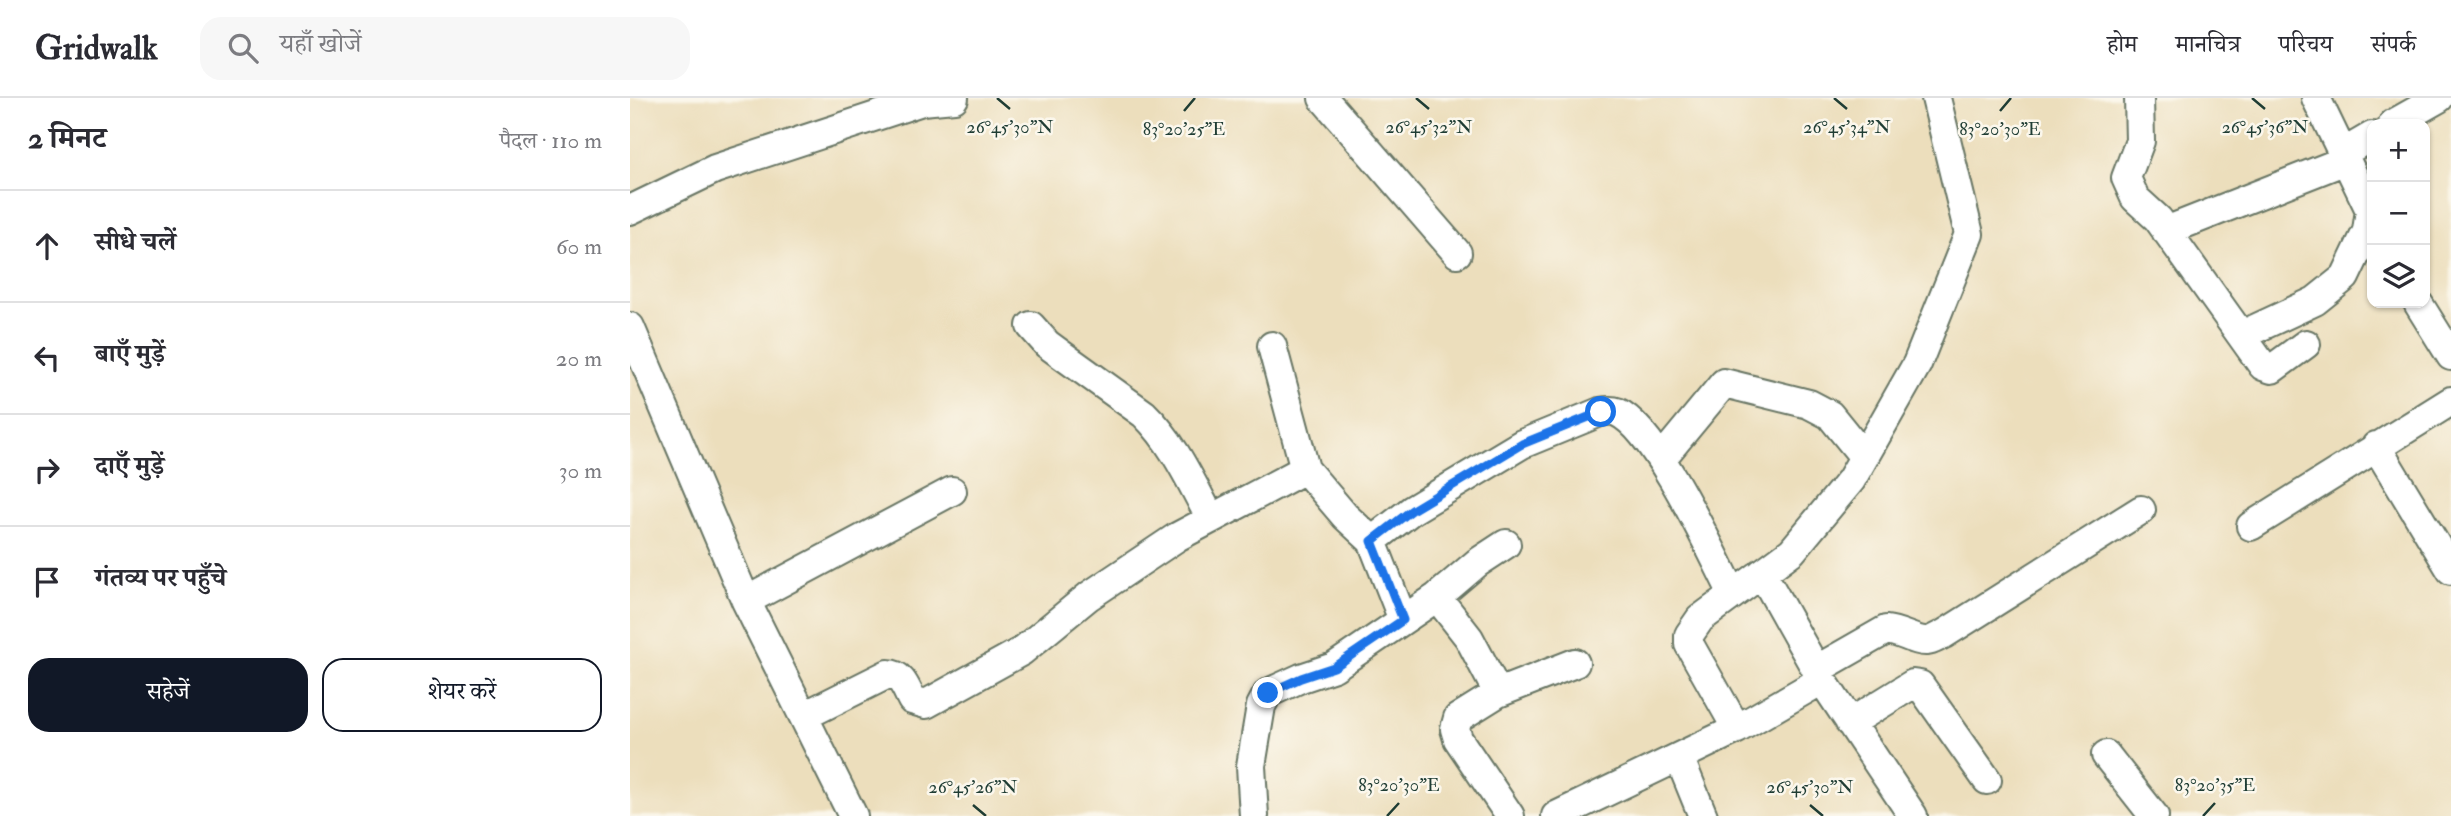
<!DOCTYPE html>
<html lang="hi">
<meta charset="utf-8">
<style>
body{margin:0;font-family:"IM FELL Double Pica","Noto Serif Devanagari",serif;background:#f7f7f7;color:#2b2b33}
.controls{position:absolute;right:21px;top:21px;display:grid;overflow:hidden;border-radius:14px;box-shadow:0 2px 5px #0004}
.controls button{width:63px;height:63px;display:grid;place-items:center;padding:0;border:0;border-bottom:2px solid #e1e1e2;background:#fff;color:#2b2b33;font:35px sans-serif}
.stop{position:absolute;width:21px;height:21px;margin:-16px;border:5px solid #1a73e8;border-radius:50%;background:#fff}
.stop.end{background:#1a73e8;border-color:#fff;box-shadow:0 2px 7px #0008}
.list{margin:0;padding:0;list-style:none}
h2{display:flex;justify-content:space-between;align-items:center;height:91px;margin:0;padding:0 28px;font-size:30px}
h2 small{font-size:23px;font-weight:400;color:#7c7c81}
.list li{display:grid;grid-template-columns:46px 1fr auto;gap:21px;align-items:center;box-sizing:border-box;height:112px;padding:0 28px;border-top:2px solid #e1e1e2}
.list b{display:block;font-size:26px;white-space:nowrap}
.list em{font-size:23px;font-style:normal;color:#7c7c81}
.actions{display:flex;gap:14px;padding:21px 28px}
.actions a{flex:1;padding:16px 0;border:2px solid #111827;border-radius:21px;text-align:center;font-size:24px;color:#111827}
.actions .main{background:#111827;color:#fff}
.icon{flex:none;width:38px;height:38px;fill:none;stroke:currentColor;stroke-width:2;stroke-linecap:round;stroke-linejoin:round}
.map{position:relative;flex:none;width:1821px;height:718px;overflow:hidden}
header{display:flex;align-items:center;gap:42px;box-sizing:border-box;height:98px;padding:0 35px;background:#fff;border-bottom:2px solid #e1e1e2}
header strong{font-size:33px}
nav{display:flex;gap:38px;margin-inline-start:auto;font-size:24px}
.search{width:490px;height:63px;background:#f7f7f7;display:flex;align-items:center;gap:18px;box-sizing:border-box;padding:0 24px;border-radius:21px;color:#7c7c81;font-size:26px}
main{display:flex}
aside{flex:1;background:#fff}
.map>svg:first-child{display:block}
</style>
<header>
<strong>Gridwalk</strong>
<div class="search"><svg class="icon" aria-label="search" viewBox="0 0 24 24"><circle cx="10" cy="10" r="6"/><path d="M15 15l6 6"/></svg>यहाँ खोजें</div>
<nav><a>होम</a><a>मानचित्र</a><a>परिचय</a><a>संपर्क</a></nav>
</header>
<main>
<aside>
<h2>2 मिनट<small>पैदल · 110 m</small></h2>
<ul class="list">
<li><svg class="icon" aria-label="ahead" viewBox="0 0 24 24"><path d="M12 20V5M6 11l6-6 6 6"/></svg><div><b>सीधे चलें</b></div><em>60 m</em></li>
<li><svg class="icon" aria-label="left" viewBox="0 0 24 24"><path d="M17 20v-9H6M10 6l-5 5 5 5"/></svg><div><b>बाएँ मुड़ें</b></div><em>20 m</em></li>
<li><svg class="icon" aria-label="right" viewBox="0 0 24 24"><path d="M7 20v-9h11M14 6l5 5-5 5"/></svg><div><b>दाएँ मुड़ें</b></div><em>30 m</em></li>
<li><svg class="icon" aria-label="arrive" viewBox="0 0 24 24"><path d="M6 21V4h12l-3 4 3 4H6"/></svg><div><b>गंतव्य पर पहुँचे</b></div></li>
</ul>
<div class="actions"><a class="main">सहेजें</a><a>शेयर करें</a></div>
</aside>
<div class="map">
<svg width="1821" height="718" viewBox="0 0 1821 718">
<rect width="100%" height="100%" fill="#fbf7ec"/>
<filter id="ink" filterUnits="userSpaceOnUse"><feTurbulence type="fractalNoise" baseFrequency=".0143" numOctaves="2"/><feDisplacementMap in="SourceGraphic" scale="14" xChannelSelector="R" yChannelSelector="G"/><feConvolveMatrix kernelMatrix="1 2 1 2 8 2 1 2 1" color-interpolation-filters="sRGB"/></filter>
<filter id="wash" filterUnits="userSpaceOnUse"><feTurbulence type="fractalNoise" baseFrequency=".00686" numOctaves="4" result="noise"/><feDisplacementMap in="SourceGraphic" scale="28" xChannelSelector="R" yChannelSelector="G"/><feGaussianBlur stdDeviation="1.57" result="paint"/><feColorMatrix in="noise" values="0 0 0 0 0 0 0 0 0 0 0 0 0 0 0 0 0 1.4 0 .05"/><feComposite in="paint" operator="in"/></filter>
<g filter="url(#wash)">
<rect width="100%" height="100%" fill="#ecdebc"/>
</g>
<g filter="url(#ink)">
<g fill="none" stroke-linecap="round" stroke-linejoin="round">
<g stroke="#677564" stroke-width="32">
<path id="minor" d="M693,0L827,155
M1509,0L1510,43L1496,80L1505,100L1528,121L1633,268L1642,271L1676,246
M1763,26L1809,0
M1713,55L1742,38
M0,112L85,71L292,3L324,0
M1536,133L1716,62
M1788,205L1821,258
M401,228L417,246L432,257L514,316C544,345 561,384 581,421
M0,229L116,503L223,718
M1612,237L1685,203L1715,179L1737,133L1740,112L1686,0
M642,248L675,371L715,418L742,443L773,522
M1746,348L1821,472
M1032,360L1094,285L1179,306L1200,317L1234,359
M1621,428L1821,303
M742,443L782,412L892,346L970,314C975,313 982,312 987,314C1026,331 1082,455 1103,496
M1132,475L1192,582L1283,718
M807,499L839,540L868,595
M116,503L322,393
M1186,572L1256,532C1270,533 1286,544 1297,543C1302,543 1309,538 1314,536L1511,412
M174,618L258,576C272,576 276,591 282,602L296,606L392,553L459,498L547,439L675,371
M1220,625L1283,586L1290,587L1357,682
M1107,631L1059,546V537L1070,521L1162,453L1221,382L1287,266L1339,136L1306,0
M1476,657L1524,718
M1049,659L1073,718
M624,718L621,668L631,608L638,595L671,580L704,569L807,499L847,465L876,446
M880,718L828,641L825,631L828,620L868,595L945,565
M926,718L1107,631L1192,582"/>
</g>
<use href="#minor" stroke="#fff" stroke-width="28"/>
</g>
</g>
<g fill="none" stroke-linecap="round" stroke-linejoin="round" filter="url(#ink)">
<path stroke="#1a73e8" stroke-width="9" d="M638,595L671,580L704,569L773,522L742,443L782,412L892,346L971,314"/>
</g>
<path fill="none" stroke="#1f3d34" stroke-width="2.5" d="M367,0L380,11M786,0L799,11M1204,0L1217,11M1622,0L1635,11M554,13L565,0M1370,13L1381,0M343,707L356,718M1180,707L1193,718M757,718L769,705M1573,718L1585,705"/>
<g font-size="18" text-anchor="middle" fill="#1f3d34" stroke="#fbf7ec" stroke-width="5" stroke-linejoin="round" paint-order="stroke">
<text x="380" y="35">26°45'30"N</text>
<text x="799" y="35">26°45'32"N</text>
<text x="1217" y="35">26°45'34"N</text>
<text x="1635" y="35">26°45'36"N</text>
<text x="554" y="37">83°20'25"E</text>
<text x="1370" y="37">83°20'30"E</text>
<text x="769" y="693">83°20'30"E</text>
<text x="1585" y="693">83°20'35"E</text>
<text x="343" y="695">26°45'26"N</text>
<text x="1180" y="695">26°45'30"N</text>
</g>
</svg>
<div class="controls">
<button>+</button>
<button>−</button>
<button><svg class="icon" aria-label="layers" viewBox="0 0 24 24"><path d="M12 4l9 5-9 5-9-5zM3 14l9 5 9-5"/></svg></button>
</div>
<div class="stop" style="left:971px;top:314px"></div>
<div class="stop end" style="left:638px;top:595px"></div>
</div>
</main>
